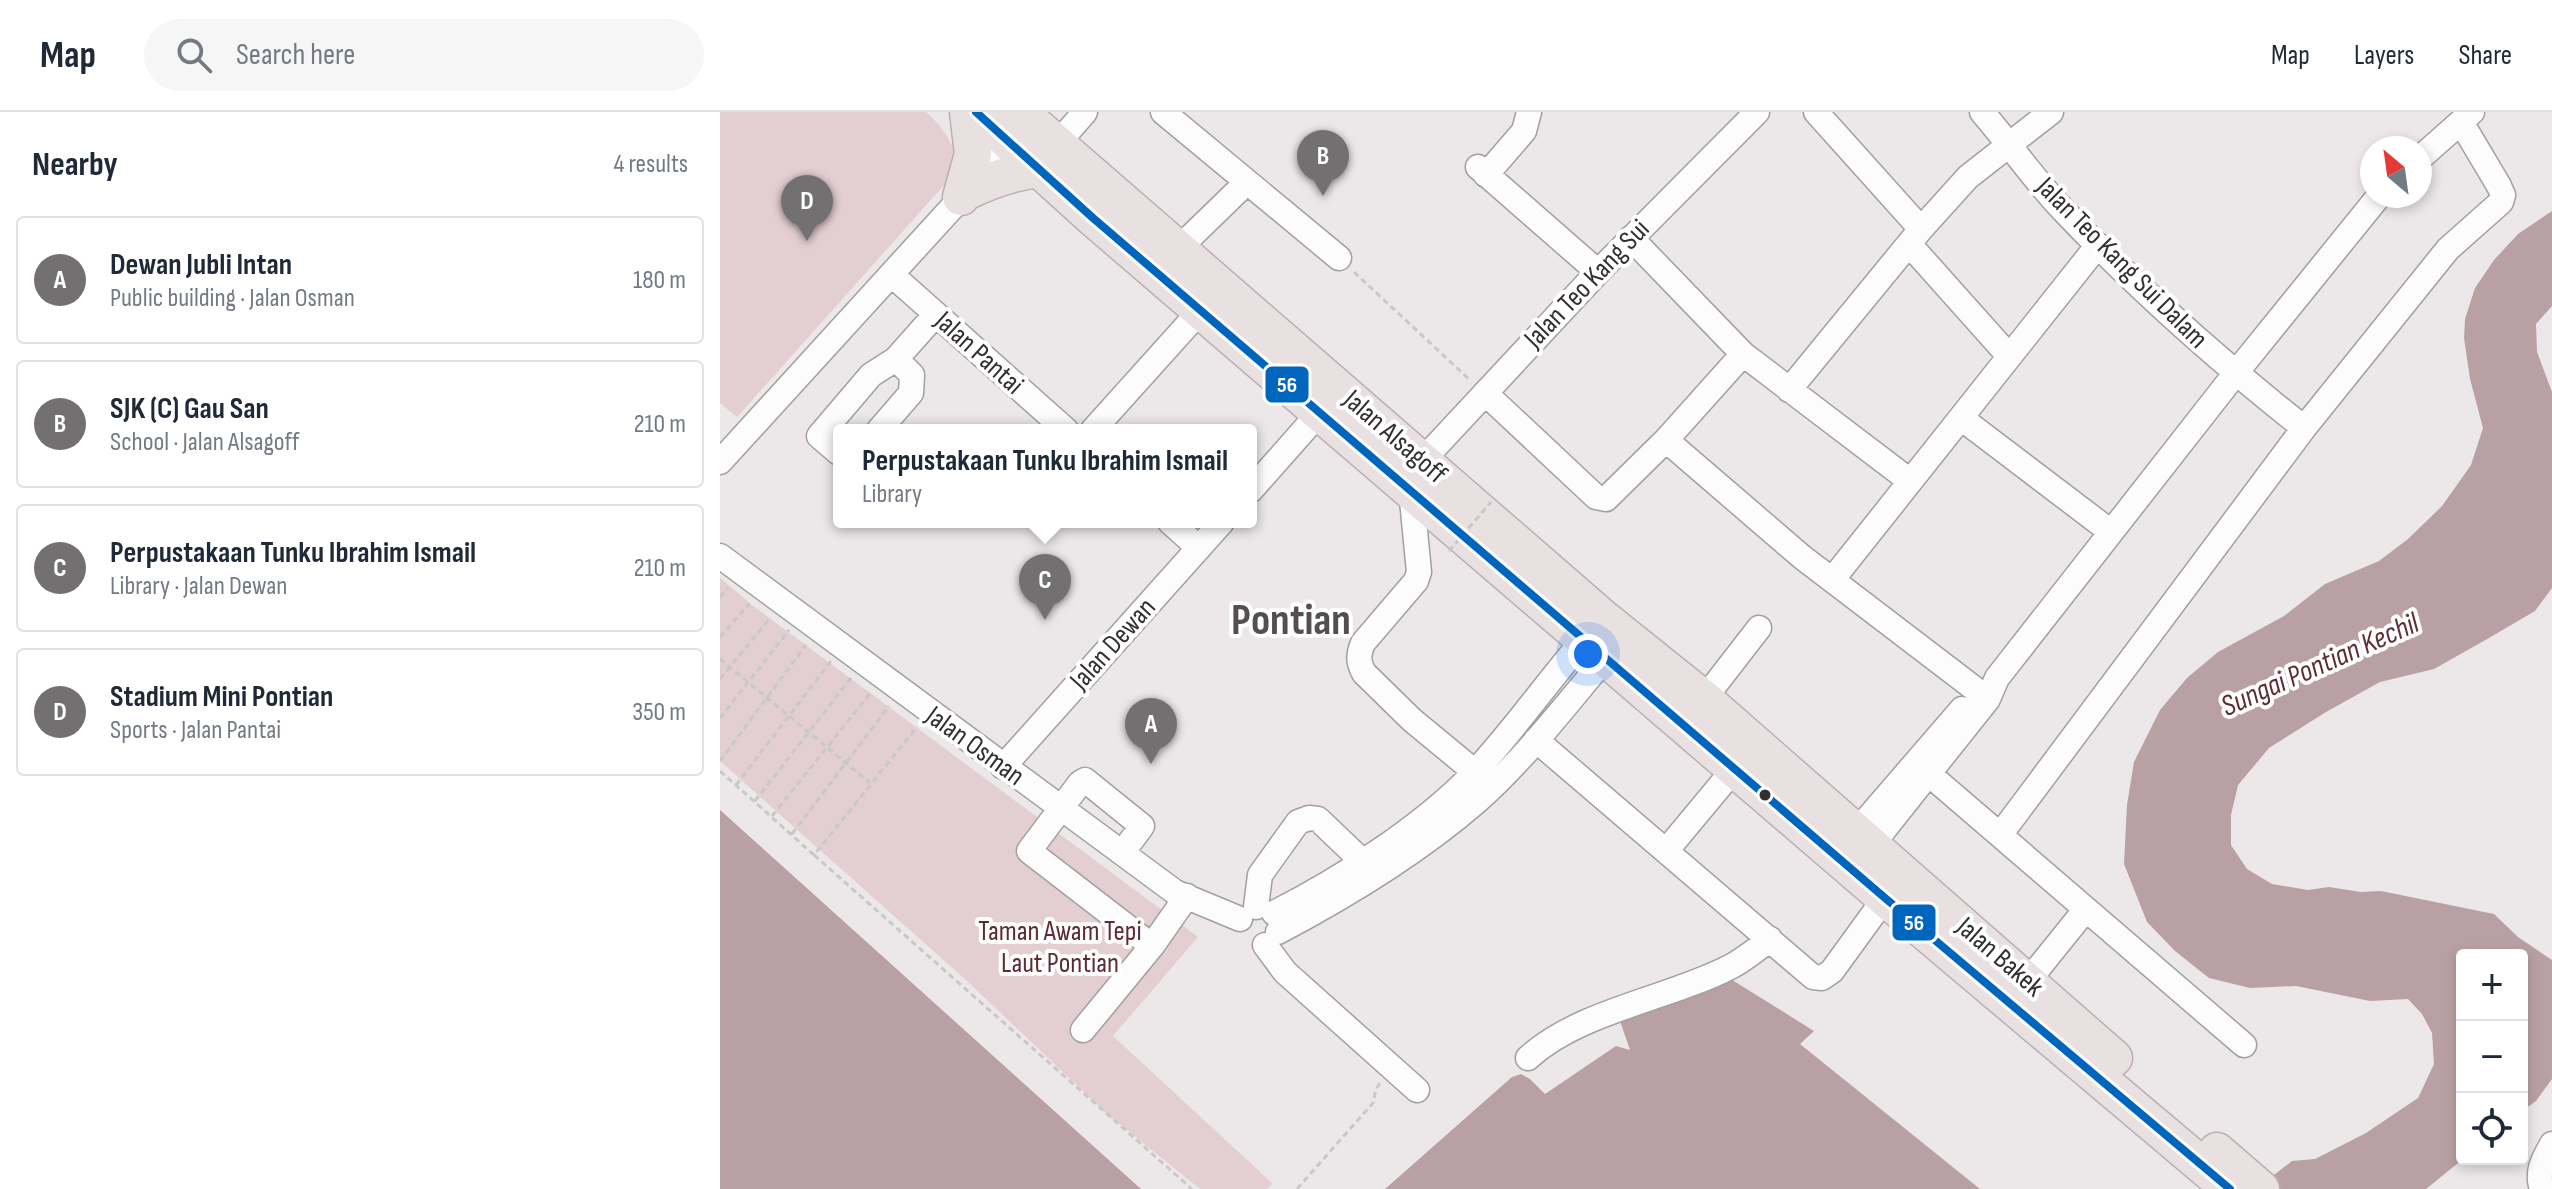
<!DOCTYPE html>
<meta charset="utf-8">
<style>
body{margin:0;font-family:"Sofia Sans Condensed",sans-serif;background:#f6f6f7;color:#1f2937}
.controls{position:absolute;right:24px;bottom:24px;display:grid;overflow:hidden;border-radius:8px;box-shadow:0 4px 12px #0003}
.controls button{width:72px;height:72px;display:grid;place-items:center;padding:0;border:0;border-bottom:2px solid #e0e1e3;background:#fff;color:#1f2937;font:40px sans-serif}
.compass{position:absolute;left:1640px;top:24px;width:72px;height:72px;border-radius:50%;background:#fff;box-shadow:0 4px 12px #0003;rotate:331deg}
.you{position:absolute;left:868px;top:542px;width:28px;height:28px;margin:-20px;border:6px solid #fff;border-radius:50%;background:#1a73e8;box-shadow:0 0 0 12px #1a73e833}
.badge{display:grid;place-items:center;width:52px;height:52px;border-radius:50%;background:#737071;color:#fff;font-size:26px;font-weight:700}
.pin{position:absolute;translate:-50% -66px;filter:drop-shadow(0 2px 4px #0008)}
.pin::after{content:'';position:absolute;top:42px;width:28px;height:24px;background:inherit;clip-path:polygon(0 0,100% 0,50% 100%)}
.popup{position:absolute;left:113px;top:312px;width:424px;height:104px;box-sizing:border-box;display:grid;place-content:center;border-radius:8px;background:#fff;filter:drop-shadow(0 2px 6px #0005);font-size:26px;white-space:nowrap;color:#747a83}
.popup b{font-size:30px;color:#1f2937}
.popup::after{content:'';position:absolute;left:50%;top:100%;margin-left:-16px;border:16px solid transparent;border-top-color:#fff}
.list{margin:0;padding:0;list-style:none}
h2{display:flex;justify-content:space-between;align-items:center;height:104px;margin:0;padding:0 32px;font-size:34px}
h2 small{font-size:26px;font-weight:400;color:#747a83}
.list li{display:grid;grid-template-columns:52px 1fr auto;gap:24px;align-items:center;box-sizing:border-box;height:128px;margin:0 16px 16px;padding:0 16px;border:2px solid #e0e1e3;border-radius:8px}
.list b{display:block;font-size:30px;white-space:nowrap}
.list p{margin:0;font-size:26px;white-space:nowrap;color:#747a83}
.list em{font-size:26px;font-style:normal;color:#747a83}
.icon{flex:none;width:44px;height:44px;fill:none;stroke:currentColor;stroke-width:2;stroke-linecap:round;stroke-linejoin:round}
.map{position:relative;flex:none;width:1832px;height:1077px;overflow:hidden}
header{display:flex;align-items:center;gap:48px;box-sizing:border-box;height:112px;padding:0 40px;background:#fff;border-bottom:2px solid #e0e1e3}
header strong{font-size:38px}
nav{display:flex;gap:44px;margin-inline-start:auto;font-size:28px}
.search{width:560px;height:72px;background:#f6f6f7;display:flex;align-items:center;gap:20px;box-sizing:border-box;padding:0 28px;border-radius:44px;color:#747a83;font-size:30px}
main{display:flex}
aside{flex:1;background:#fff}
.map>svg:first-child{display:block}
</style>
<header>
<strong>Map</strong>
<div class="search"><svg class="icon" aria-label="search" viewBox="0 0 24 24"><circle cx="10" cy="10" r="6"/><path d="M15 15l6 6"/></svg>Search here</div>
<nav><a>Map</a><a>Layers</a><a>Share</a></nav>
</header>
<main>
<aside>
<h2>Nearby<small>4 results</small></h2>
<ul class="list">
<li><span class="badge">A</span><div><b>Dewan Jubli Intan</b><p>Public building · Jalan Osman</p></div><em>180 m</em></li>
<li><span class="badge">B</span><div><b>SJK (C) Gau San</b><p>School · Jalan Alsagoff</p></div><em>210 m</em></li>
<li><span class="badge">C</span><div><b>Perpustakaan Tunku Ibrahim Ismail</b><p>Library · Jalan Dewan</p></div><em>210 m</em></li>
<li><span class="badge">D</span><div><b>Stadium Mini Pontian</b><p>Sports · Jalan Pantai</p></div><em>350 m</em></li>
</ul>
</aside>
<div class="map">
<svg width="1832" height="1077" viewBox="0 0 1832 1077">
<rect width="100%" height="100%" fill="#ece8e9"/>
<path fill="#e3ced1" d="M0,0H206C221,13 242,38 233,60C229,70 216,81 209,90L17,305L0,291Z
M0,466L32,493L478,825L393,924L553,1072L547,1077H480L386,1001L246,868L0,649Z"/>
<path fill="#b9a0a4" d="M1832,99V194L1816,212L1817,240L1832,280V476L1815,499L1769,526L1714,557L1660,570L1606,600L1549,636L1518,673L1511,703V733L1527,757L1552,772L1588,778L1609,775L1641,780L1661,779L1774,802L1798,825L1832,848V967L1816,989L1802,999V843H1742L1743,1047L1706,1077H1536L1572,1049L1595,1047L1646,1021L1698,986L1714,952L1712,921L1702,902L1688,887L1650,889L1576,874L1530,876L1489,866L1455,839L1427,810L1404,752L1407,693L1414,650L1440,598L1467,566L1498,540L1564,504L1605,472L1659,449L1688,427L1722,394L1751,353L1763,316L1750,267L1744,226L1745,207L1755,176L1774,148L1798,122Z
M0,698L421,1077H0Z
M1009,866L1094,919L1080,932L1260,1077H665L792,965L801,962L810,967L825,982L896,934L910,938L900,909Z"/>
<g fill="none" stroke-linecap="round" stroke-linejoin="round">
<g stroke="#a29fa0" stroke-width="27">
<path id="minor" d="M443,0L619,146
M1096,0L1201,117
M1262,0C1290,32 1314,68 1344,99C1419,178 1499,249 1584,316
M337,32L365,0
M1700,46L1752,0
M758,55L878,160
M766,63L804,19L809,0
M911,126L1023,242L1190,369
M1189,132L1289,244
M458,137L527,70
M172,163L346,318
M1069,278L1201,117L1248,65L1331,0
M765,281L876,385L886,387L946,328L1023,242
M1241,306L1391,420
M159,318L191,281L192,263L176,247
M373,318L481,198
M946,328L1082,445L1268,587
M119,341L99,324L151,263L176,247L216,202
M702,349L878,160L1037,0
M0,350L291,31
M531,378L600,300
M691,378L699,460L696,469L643,531C638,543 638,550 644,561L692,608L755,660
M450,410L479,436
M0,444L455,780L520,807
M1112,468L1378,133
M984,587L1039,516
M816,628L1093,865L1102,866L1112,859L1165,786
M283,655L502,410
M1210,663L1524,933
M1135,721L1242,597
M1280,723L1584,316L1728,137L1781,90L1783,83L1779,74L1741,10
M1151,734L1268,587L1277,566L1515,262L1659,84
M946,739L1015,656
M402,741L422,714L365,668L360,671L309,739L432,834
M536,795L540,763L578,710L589,706L598,707L642,749
M554,801C620,768 702,715 753,662C796,616 832,563 874,516
M558,820C628,783 696,742 756,690C808,644 850,587 895,535
M545,833L565,860L697,978
M1308,869L1366,797
M363,918L432,834L467,784
M808,946C859,899 948,887 1010,855C1024,848 1037,837 1050,827
M1822,1077C1816,1060 1823,1048 1832,1032"/>
</g>
<g stroke="#baafb1" stroke-width="39">
<path id="highway" d="M256,0L373,106L1165,786L1510,1077
M300,0L883,506L984,587L1394,946
M246,80C270,68 293,60 319,57
M241,85L253,42L248,0
M1497,1039L1541,1077"/>
</g>
<path stroke="#c9c8c8" stroke-width="3" stroke-dasharray="6 4" stroke-linecap="butt" d="M634,160L751,269
M0,485L8,476
M0,525L29,492
M0,547L150,671
M0,567L51,505
M0,606L69,518
M0,649L86,533
M0,659L94,743L197,615
M16,673L111,549
M35,689L131,566
M52,704L152,579
M72,722L169,594
M94,743L472,1077
M577,1077L653,991L656,977L660,971"/>
<use href="#minor" stroke="#fcfcfc" stroke-width="24"/>
<use href="#highway" stroke="#e9e0e1" stroke-width="36"/>
<path stroke="#c9c8c8" stroke-width="3" stroke-dasharray="6 4" stroke-linecap="butt" d="M729,439L771,390"/>
<g stroke="#fff" stroke-width="14">
<path id="bus-1" d="M256,0L373,106L1165,786L1510,1077"/>
</g>
<use href="#bus-1" stroke="#0065bd" stroke-width="8"/>
</g>
<circle fill="#322f30" stroke="#fff" stroke-width="3" cx="1045" cy="683" r="7"/>
<g text-anchor="middle" dominant-baseline="central" stroke-width="8" stroke-linejoin="round" paint-order="stroke">
<g font-size="28" fill="#322f30" stroke="#fff">
<text transform="translate(1402 151) rotate(45)">Jalan Teo Kang Sui Dalam</text>
<text transform="translate(867 172) rotate(-46)">Jalan Teo Kang Sui</text>
<text transform="translate(259 241) rotate(42)">Jalan Pantai</text>
<text transform="translate(675 325) rotate(41)">Jalan Alsagoff</text>
<text transform="translate(393 532) rotate(-48)">Jalan Dewan</text>
<text transform="translate(255 634) rotate(36)">Jalan Osman</text>
<text transform="translate(1280 845) rotate(41)">Jalan Bakek</text>
</g>
<g font-size="28" fill="#5c2b36" stroke="#fff">
<text x="340" y="819">Taman Awam Tepi<tspan x="340" dy="32">Laut Pontian</tspan></text>
</g>
<g font-size="30" font-style="italic" fill="#5e2d38" stroke="#fff">
<text transform="translate(1600 553) rotate(-24)">Sungai Pontian Kechil</text>
</g>
<g font-size="44" font-weight="bold" fill="#534e4f" stroke="#fff">
<text x="571" y="508">Pontian</text>
</g>
</g>
<g stroke="#fff" stroke-width="3">
<rect x="544" y="253" width="46" height="39" rx="8" fill="#0065bd"/>
<rect x="1171" y="791" width="46" height="39" rx="8" fill="#0065bd"/>
</g>
<g font-size="22" text-anchor="middle" font-weight="bold" fill="#fff">
<text x="567" y="280">56</text>
<text x="1194" y="818">56</text>
</g>
</svg>
<div class="controls">
<button>+</button>
<button>−</button>
<button><svg class="icon" aria-label="locate" viewBox="0 0 24 24"><circle cx="12" cy="12" r="6"/><path d="M12 2v4M12 18v4M2 12h4M18 12h4"/></svg></button>
</div>
<svg class="compass" viewBox="-18 -18 36 36"><path d="M0-13l5 13h-10z" fill="#e53935"/><path d="M0 13l5-13h-10z" fill="#747a83"/></svg>
<div class="you"></div>
<div class="pin badge" style="left:431px;top:652px">A</div>
<div class="pin badge" style="left:603px;top:84px">B</div>
<div class="pin badge" style="left:325px;top:508px">C</div>
<div class="popup"><b>Perpustakaan Tunku Ibrahim Ismail</b>Library</div>
<div class="pin badge" style="left:87px;top:129px">D</div>
</div>
</main>
